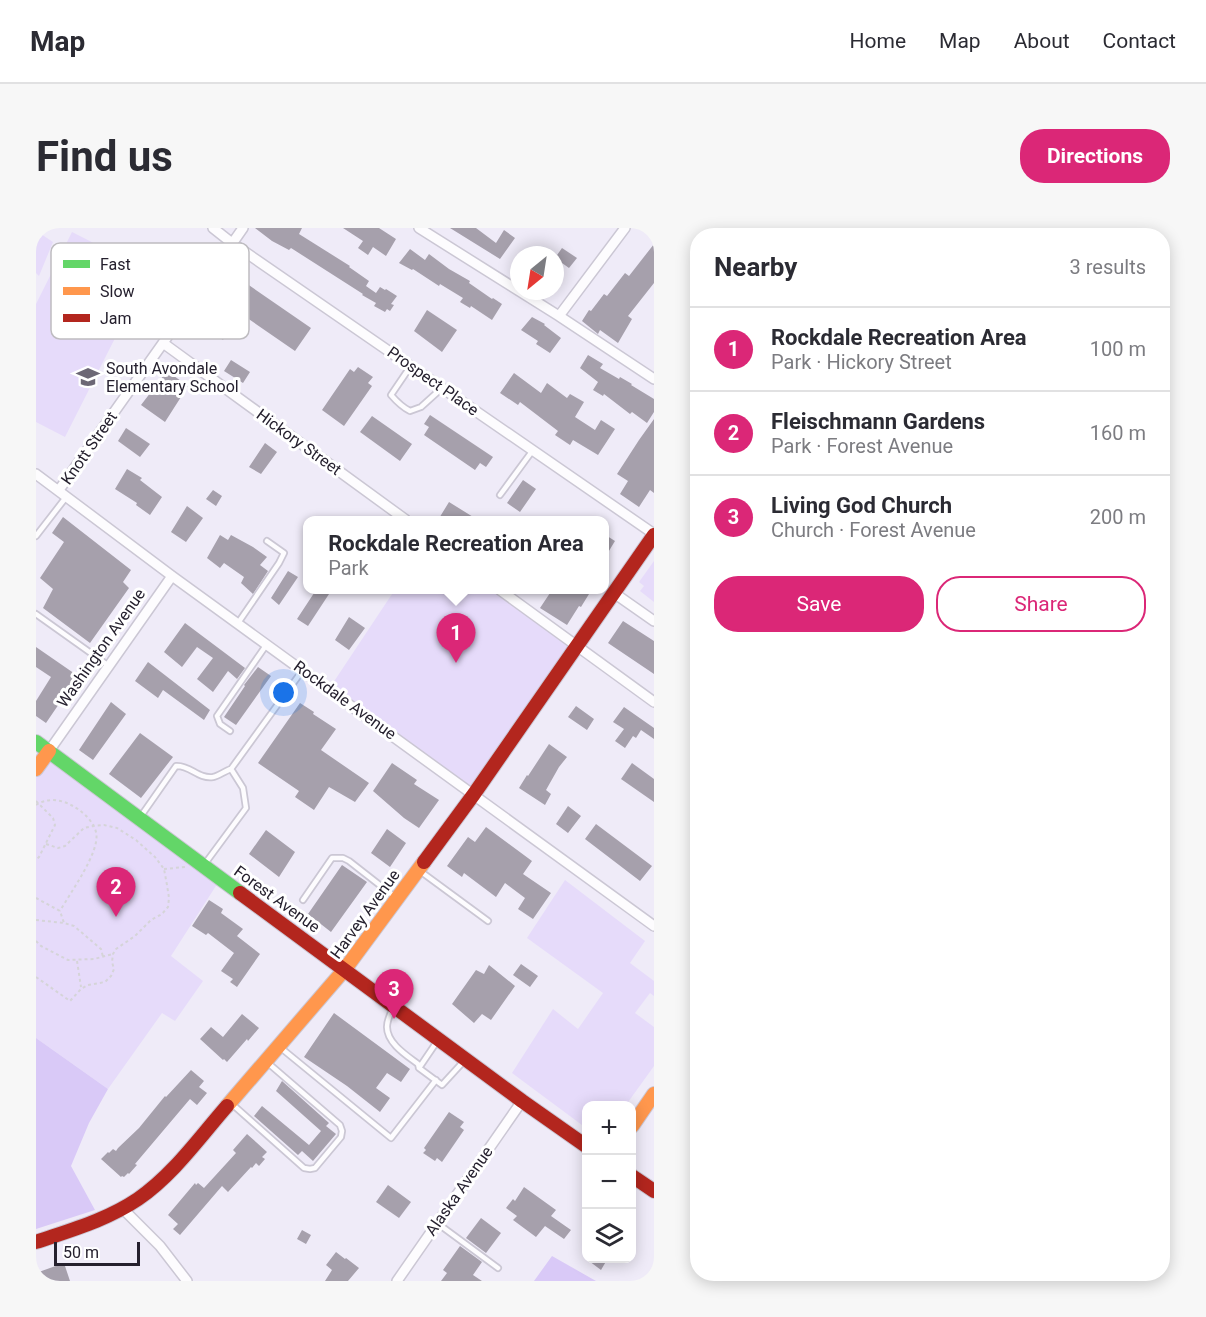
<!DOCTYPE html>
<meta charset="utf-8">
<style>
body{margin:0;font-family:Roboto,sans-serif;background:#f7f7f7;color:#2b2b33}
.controls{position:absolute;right:18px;bottom:18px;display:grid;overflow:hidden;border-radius:12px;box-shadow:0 3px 15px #0003}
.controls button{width:54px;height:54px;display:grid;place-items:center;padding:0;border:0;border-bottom:2px solid #e1e1e2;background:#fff;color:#2b2b33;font:30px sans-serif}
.compass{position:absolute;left:474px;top:18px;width:54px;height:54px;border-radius:50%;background:#fff;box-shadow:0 3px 15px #0003;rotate:210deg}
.scale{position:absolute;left:18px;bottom:15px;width:86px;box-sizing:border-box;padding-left:6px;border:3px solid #25202e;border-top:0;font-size:16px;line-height:21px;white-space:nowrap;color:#25202e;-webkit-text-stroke:4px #fff;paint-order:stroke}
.you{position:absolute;left:248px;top:465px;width:21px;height:21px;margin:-15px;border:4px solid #fff;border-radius:50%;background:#1a73e8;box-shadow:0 0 0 9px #1a73e833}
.badge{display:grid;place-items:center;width:39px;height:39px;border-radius:50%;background:#db2777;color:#fff;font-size:20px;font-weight:700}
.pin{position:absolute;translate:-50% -50px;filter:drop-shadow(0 2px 3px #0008)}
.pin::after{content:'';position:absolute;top:32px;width:21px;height:18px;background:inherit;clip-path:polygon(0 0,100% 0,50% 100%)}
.popup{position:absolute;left:267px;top:288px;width:306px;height:78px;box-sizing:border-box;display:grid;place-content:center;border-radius:12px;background:#fff;filter:drop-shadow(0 2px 4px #0005);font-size:20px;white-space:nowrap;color:#7c7c81}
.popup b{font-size:22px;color:#2b2b33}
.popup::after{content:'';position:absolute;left:50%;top:100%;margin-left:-12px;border:12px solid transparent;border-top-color:#fff}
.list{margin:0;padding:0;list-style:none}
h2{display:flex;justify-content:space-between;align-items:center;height:78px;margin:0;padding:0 24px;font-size:26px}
h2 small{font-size:20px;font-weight:400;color:#7c7c81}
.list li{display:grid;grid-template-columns:39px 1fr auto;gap:18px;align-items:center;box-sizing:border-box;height:84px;padding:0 24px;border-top:2px solid #e1e1e2}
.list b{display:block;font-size:22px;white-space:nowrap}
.list p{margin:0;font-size:20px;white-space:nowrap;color:#7c7c81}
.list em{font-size:20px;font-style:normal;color:#7c7c81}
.actions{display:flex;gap:12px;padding:18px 24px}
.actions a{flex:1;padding:14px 0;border:2px solid #db2777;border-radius:24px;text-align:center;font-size:21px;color:#db2777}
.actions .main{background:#db2777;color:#fff}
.icon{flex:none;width:33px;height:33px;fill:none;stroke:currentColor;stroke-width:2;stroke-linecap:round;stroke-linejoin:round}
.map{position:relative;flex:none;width:618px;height:1053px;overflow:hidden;border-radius:24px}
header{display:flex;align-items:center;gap:36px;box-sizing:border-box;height:84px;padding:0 30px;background:#fff;border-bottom:2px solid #e1e1e2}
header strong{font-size:28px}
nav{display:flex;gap:33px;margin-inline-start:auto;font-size:21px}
.intro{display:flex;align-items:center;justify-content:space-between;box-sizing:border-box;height:144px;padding:0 36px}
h1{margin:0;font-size:42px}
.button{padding:15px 27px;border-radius:24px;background:#db2777;color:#fff;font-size:21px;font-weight:700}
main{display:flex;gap:36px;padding:0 36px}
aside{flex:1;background:#fff;border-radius:24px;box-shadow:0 3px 15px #0003}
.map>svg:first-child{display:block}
</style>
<header>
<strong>Map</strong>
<nav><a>Home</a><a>Map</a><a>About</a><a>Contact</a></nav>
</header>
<div class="intro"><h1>Find us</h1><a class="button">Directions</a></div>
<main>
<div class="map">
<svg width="618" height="1053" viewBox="0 0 618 1053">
<rect width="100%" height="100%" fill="#efebf8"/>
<path fill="#e6dbfa" d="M2,4L17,14L3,48L0,45V7Z
M36,4L113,43L29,209L0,194V76Z
M618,333V374L604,363L608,358L603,354Z
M357,362H464L541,418L438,566L293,461L358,363Z
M13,523L185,650L135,728L167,753L139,793L126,785L72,861L0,810V541Z
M529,652L609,713L594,735L618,753V768L614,765L599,785L618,799V838L590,877L550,878V900L476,845L517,781L542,801L567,765L491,710Z"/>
<path fill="#d9c9f7" d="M0,810L72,861L53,895L35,938L59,982L0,1001Z
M516,1028L560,1053H498Z"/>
<path fill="#a6a0ac" d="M219,0H266L263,6L314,38L313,39L333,53L330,58L340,65L344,59L349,62L350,61L361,68L355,76L358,77L354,83L351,81L349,84L338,78L340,75L326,67L327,66L255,20L253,22L236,13Z
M307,0H343L360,11L350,28L337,19L332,27L322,20L327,13Z
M414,0H440L460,15L468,2L479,10L464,31Z
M618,16V55L592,88L596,91L582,115L564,102L562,106L546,93L553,82L555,83L568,66L571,68L589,45L593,48Z
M526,20L541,30L533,40L519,30Z
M374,21L389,32L393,26L413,41L434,53L433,55L456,71L457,70L466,76L456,92L435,78L434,80L424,74L427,70L404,56L403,58L377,41L376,42L363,35Z
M191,42L275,100L259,123L204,85L187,112L165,98L183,66L178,63Z
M391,82L421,102L406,124L378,103Z
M496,89L509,96L508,97L525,110L514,125L500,116L502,113L485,102Z
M552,127L567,136L564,140L583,151L584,149L596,156L595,157L618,171V184L611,195L596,184L594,186L568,166L567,168L557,162L562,154L544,140Z
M195,132L214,144L207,155L188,143Z
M322,139L337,149L332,155L336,158L308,198L286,182L314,141L318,144Z
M131,143L152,158L129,194L105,177Z
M478,145L505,165L511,155L531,170L534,166L548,174L539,189L559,202L565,192L579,201L562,227L537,212L534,217L519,207L522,203L484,174L482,177L464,165Z
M394,187L457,229L450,239L444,235L439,242L388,207L393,199L388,196Z
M336,188L376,216L364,233L324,204Z
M618,191V265L614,262L603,279L584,266L592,253L581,246L603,212Z
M90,200L114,216L104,229L82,213Z
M229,215L241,224L225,246L213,239Z
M91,241L106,250L104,252L126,269L114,287L100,277L101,275L79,261Z
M487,252L500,261L484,284L471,275Z
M177,262L186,268L180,278L170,271Z
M413,274L442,292H402Z
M151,278L167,290L150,314L135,304Z
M27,289L95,342L87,354L93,360L54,415L7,380L17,361L4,350L28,314L16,305Z
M568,306L579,313L568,331Z
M184,307L192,312L195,307L217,319L231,329L224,337L232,343L217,366L205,355L208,349L188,335L184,340L171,330Z
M252,343L262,349L243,377L235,370Z
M280,362H287L293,366L272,398L261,391Z
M516,362H546L553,366L545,379L543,378L531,397L504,380Z
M313,389L329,400L313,422L299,412Z
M587,393L618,413V446L572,415Z
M149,395L209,440L201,451L192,443L177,464L161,451L177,430L161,419L146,439L128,424Z
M0,419L42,448L10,495L0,488V473L15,449L0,439Z
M112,434L174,482L168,492L127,462L122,470L99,453Z
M222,439L235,448L200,497L188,489L209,458L208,457Z
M75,474L90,486L57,532L43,522Z
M264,475L278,484L277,486L300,501L285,522L333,555L319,574L293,559L278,582L259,569L263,563L222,535Z
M540,478L558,491L551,502L532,489Z
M588,479L618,500V511L605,502L600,510L597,508L589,520L579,513L588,501L577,494Z
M104,505L137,529L105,570L73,546Z
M513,516L531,529L523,539L510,562L515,566L509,577L483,560L491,547L492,548Z
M356,535L381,552L378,556L403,572L383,600L368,590L337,563Z
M596,535L618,551V574L585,551Z
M532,578L545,588L532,605L520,596Z
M560,596L616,638L604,653L549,611Z
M450,599L496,633L487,646L515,665L497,691L482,681L489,670L469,655L460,669L428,645L426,649L411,638L432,609L439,614Z
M351,601L370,615L354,639L335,625Z
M230,602L259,624L243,649L213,626Z
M306,637L331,654L295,704L272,686Z
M173,672L187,681L185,685L207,701L201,708L224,726L201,759L194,754L197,751L185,743L198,725L172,705L170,707L156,698Z
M485,736L502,748L494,759L477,747Z
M453,737L479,758L455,792L446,786L438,795L416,776L440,742L448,746Z
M298,785L374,841L365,854L351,845L340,860L354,870L344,884L311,858L268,829Z
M206,786L223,800L212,813L211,811L191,834L188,831L187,832L164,811L175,799L187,809Z
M155,842L168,853L163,859L171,865L161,877L154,871L99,936L101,937L93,946L92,945L88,949L86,948L85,949L65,931L72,924L73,925L77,921L80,923L82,920L103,900L129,868L130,869Z
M246,853L293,895L290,898L300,906L277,933L266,923L262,927L218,888L226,878L273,917L285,903L240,863Z
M413,884L428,894L424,899L428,902L406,934L401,930L399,933L387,925L390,922L388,920Z
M211,906L231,924L226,929L229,931L223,938L220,935L216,940L215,939L192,964L186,958L144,1007L137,1001L142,996L132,987L159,955L160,957L162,955L168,960L200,925L197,922Z
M352,957L375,974L363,990L340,974Z
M488,959L520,982L515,988L535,1002L528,1011L509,998L500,1009L477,992L481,988L470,980L477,971L479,973Z
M445,990L465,1005L450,1025L430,1010Z
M266,1002L275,1007L270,1016L261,1011Z
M424,1018L446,1034L437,1047L446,1053H405L411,1045L407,1042Z
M300,1024L309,1031L310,1030L323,1040L312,1053H289L296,1042L290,1037Z
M549,1030H572L565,1042Z
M28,1035L34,1053H0V1045Z"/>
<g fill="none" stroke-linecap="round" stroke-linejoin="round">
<g stroke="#cbc7d4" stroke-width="8">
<path id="lane" d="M374,139L355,167C361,174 366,179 374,183L385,179L406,160
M464,267L497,222
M0,308L31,268
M0,386L73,438
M202,395L243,335L248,325L231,313
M194,503L184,496L181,488L231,416
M105,588L140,538C154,537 162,551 177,549C182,548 189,543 195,541L266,443
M168,637L210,580L207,560L195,541
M384,643L452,693
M267,672L296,630H307L313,633L359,669
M357,780C354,786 351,792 351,799C351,815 370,827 382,836L383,840L406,857L428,833
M245,820L355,910L400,852
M383,840L402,812
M196,876L268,940L274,941L279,940L305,909L306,903L304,897L232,835
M401,995L462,1040"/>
</g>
<g stroke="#cbc7d4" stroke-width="12">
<path id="street" d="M177,0L196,15L618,306
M383,0L523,88L618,151
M523,88L589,0
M127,115L370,292
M0,246L136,348L618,698
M23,262L127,115L207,0
M464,362L618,474
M578,365L618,393
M13,523L136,348
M86,980L124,1018L151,1053
M361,1053L486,873"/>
</g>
<g stroke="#cbc7d4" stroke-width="16">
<path id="fast" d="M0,514L204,665"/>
</g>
<g stroke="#cbc7d4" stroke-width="16">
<path id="slow" d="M0,541L13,523
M191,878L309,741L388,634
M596,898L618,866"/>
</g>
<g stroke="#cbc7d4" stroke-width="16">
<path id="jam" d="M388,634L438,566L618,307
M204,665L486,873L550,918
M596,948L618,963
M0,1014C35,1002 71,992 102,971C137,947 163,910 191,878"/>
</g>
<path stroke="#d5d4d8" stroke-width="2" stroke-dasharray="3 3" stroke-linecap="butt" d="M0,573L17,590L19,597L3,629L0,632
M0,577C10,570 24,571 35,577C45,582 57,592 60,604C65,623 34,665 24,683
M128,641L149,639
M0,670L24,683L28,695
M0,692L28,695L38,698L65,721L67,729
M0,713L5,718L32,732L58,731L77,726
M41,733L45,759
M0,749L34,773L45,761L52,757L69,754L75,748L78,741L76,734L77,726L80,721L99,708L115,692L126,686L132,679L133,670L131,657L128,641L119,629L100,612L81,600L68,597L57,598L48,600L29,618L22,620L10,616"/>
<use href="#lane" stroke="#fdfcfe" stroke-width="4.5"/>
<use href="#street" stroke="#fdfcfe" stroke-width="9"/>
<use href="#fast" stroke="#63d668" stroke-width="14"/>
<use href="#slow" stroke="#ff974d" stroke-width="14"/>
<use href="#jam" stroke="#b3261e" stroke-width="14"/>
</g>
<defs>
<g id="school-bare" transform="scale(1.8)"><path d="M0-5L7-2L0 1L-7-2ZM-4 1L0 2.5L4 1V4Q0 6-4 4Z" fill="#6c6775" stroke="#fff" stroke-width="2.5" paint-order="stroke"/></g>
</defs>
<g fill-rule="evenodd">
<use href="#school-bare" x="52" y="149"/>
</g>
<g text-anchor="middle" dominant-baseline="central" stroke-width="6" stroke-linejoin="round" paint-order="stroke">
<g font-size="16" fill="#25202e" stroke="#fff" text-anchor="start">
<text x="70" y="140">South Avondale<tspan x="70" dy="18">Elementary School</tspan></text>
</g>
<g font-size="16" fill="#25202e" stroke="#fff">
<text transform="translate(397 153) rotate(35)">Prospect Place</text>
<text transform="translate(263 214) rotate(36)">Hickory Street</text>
<text transform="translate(53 220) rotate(-55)">Knott Street</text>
<text transform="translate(65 420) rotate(-55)">Washington Avenue</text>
<text transform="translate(309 472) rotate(36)">Rockdale Avenue</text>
<text transform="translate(241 671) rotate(36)">Forest Avenue</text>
<text transform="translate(329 686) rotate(-54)">Harvey Avenue</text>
<text transform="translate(423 963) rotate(-55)">Alaska Avenue</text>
</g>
</g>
<rect x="15" y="15" width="198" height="96" rx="9" fill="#fff" stroke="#bebcc0" stroke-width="1.5"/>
<rect x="27" y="32" width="27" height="8" fill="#63d668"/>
<rect x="27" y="59" width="27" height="8" fill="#ff974d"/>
<rect x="27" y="86" width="27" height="8" fill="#b3261e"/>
<g font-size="16" fill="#25202e">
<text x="64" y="42">Fast</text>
<text x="64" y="69">Slow</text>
<text x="64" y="96">Jam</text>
</g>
</svg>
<div class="controls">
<button>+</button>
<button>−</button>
<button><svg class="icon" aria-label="layers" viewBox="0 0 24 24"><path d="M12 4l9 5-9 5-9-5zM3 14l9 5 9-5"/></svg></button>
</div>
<svg class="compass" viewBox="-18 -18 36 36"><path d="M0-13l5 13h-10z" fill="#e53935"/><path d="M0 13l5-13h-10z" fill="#7c7c81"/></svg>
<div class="scale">50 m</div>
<div class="you"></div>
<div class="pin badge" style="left:420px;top:435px">1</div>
<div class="popup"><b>Rockdale Recreation Area</b>Park</div>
<div class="pin badge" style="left:80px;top:689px">2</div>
<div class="pin badge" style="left:358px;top:791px">3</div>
</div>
<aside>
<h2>Nearby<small>3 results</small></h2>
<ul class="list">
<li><span class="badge">1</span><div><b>Rockdale Recreation Area</b><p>Park · Hickory Street</p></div><em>100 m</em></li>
<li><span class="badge">2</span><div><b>Fleischmann Gardens</b><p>Park · Forest Avenue</p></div><em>160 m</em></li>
<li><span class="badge">3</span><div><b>Living God Church</b><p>Church · Forest Avenue</p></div><em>200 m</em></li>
</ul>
<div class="actions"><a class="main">Save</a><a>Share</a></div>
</aside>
</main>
